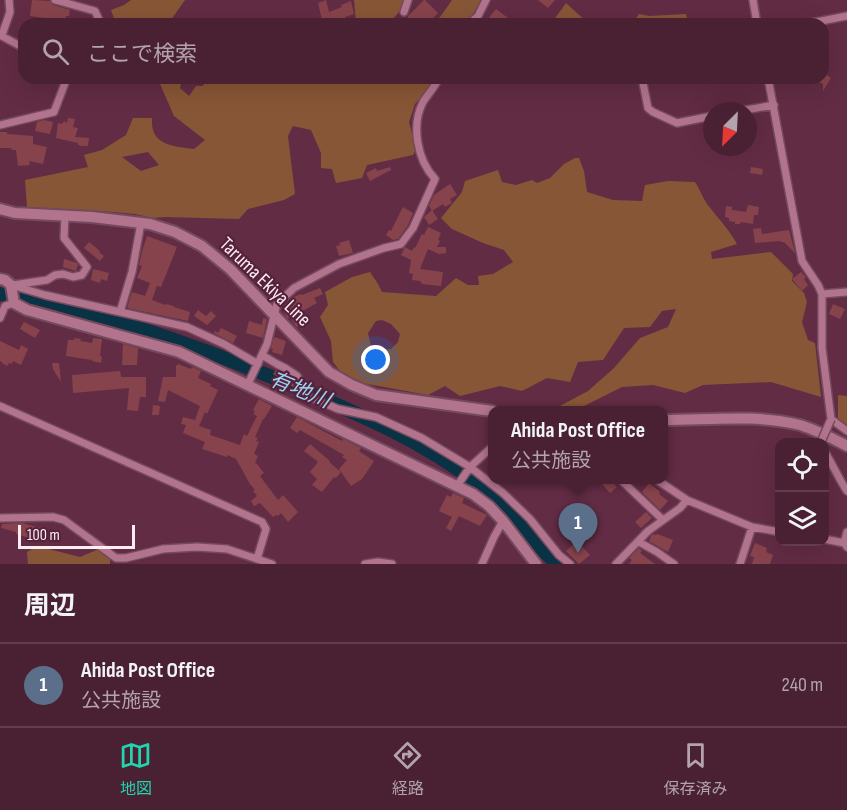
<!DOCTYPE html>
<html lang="ja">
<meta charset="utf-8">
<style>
body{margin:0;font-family:"Sofia Sans Condensed","Noto Sans JP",sans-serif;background:#542e3f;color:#f1f3f6}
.controls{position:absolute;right:18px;bottom:18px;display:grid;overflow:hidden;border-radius:12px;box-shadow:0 6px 24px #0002}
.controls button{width:54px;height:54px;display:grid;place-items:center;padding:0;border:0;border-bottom:2px solid #613e4e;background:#4a2133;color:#f1f3f6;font:30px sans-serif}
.compass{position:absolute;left:703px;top:102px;width:54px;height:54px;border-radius:50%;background:#4a2133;box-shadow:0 6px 24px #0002;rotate:204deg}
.scale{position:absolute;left:18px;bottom:15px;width:117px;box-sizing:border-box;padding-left:6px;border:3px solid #fbedf2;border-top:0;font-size:16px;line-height:21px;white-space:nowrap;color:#fbedf2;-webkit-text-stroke:4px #56213a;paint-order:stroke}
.you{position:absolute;left:376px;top:360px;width:21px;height:21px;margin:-15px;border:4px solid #fff;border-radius:50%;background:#1a73e8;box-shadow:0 0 0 9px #1a73e833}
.badge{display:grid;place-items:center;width:39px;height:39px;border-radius:50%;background:#21d5af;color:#fff;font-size:20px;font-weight:700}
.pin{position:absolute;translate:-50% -50px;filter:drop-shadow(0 2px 3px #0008)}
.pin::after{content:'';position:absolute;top:32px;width:21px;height:18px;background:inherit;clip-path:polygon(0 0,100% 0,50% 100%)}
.popup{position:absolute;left:488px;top:406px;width:180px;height:78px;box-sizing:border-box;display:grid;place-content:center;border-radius:12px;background:#4a2133;filter:drop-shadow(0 2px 4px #0005);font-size:20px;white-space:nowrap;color:#b2a3ac}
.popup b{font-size:22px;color:#f1f3f6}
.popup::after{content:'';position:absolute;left:50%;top:100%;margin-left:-12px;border:12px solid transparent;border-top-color:#4a2133}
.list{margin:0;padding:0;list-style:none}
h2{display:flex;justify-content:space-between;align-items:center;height:78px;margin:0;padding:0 24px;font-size:26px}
h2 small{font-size:20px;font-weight:400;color:#b2a3ac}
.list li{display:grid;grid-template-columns:39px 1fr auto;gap:18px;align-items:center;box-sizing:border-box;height:84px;padding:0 24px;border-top:2px solid #613e4e}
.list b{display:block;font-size:22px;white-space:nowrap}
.list p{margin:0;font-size:20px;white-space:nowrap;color:#b2a3ac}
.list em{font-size:20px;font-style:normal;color:#b2a3ac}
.icon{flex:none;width:33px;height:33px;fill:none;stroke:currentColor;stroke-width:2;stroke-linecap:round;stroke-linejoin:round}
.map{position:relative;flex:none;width:847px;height:564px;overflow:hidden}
.search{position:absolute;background:#4a2133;box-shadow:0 6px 24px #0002;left:18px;right:18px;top:18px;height:66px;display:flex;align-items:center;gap:15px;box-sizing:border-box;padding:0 21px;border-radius:18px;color:#b2a3ac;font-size:22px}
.sheet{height:162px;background:#4a2133}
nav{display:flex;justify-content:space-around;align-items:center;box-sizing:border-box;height:84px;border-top:2px solid #613e4e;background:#4a2133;font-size:16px;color:#b2a3ac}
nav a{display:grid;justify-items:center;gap:3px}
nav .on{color:#21d5af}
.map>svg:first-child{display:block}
</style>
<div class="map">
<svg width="847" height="564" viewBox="0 0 847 564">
<rect width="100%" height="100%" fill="#622c44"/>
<path fill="#875636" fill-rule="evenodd" d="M131,0H185L168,24H116L111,10L124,5Z
M354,0H404C397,25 379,27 356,23Z
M452,0H481L470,19L463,24H432L440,17Z
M566,3L589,24H551Z
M639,14L649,16L686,14L688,24H632Z
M257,19L274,21L291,20L299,24H251Z
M165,78H182L180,88L189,96L196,86H203L206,78H434L430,88L415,104L409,122L416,149L413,155L367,165L362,178L336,183L332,169L321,168V153L311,130L293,126L288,136L295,194L284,200L248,209L239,219L165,217L153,218L135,214L102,211L27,207L25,180L88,167L84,155L102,150L126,135L133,118H152C150,146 173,146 194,149L205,140L174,116L160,84ZM148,152L159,165L141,171L122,157Z
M575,158H579L584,171L587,192L613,200L642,201L645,185L668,181L695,182C700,189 702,197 707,204C717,217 729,229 737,244L711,252L712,259L771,252L793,274L792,281L804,293L807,302L802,322L808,340L815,343L821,397L771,382L703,385L685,393L653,385L622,387L576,410L556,408L588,391L614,368L640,338L668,327L676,309L662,311L650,327L624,328L603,360L578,362L570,382L547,378L522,391L500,386L460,396L445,386L428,395L362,383L340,371L333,362L331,341L320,317L328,305L325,292L352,277L370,272L378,284L382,292L436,296L456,278L468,285H479L478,276L493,274L513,262L504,250L483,243L452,229L441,218L462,192L465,181L498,170L502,182L516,185L532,180L537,183L550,178L564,164ZM382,320L391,324L400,334L398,342L391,349L380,350L377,363L370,361L372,351L368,333L376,321Z
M838,395L847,396V425L838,419Z
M37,546L80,557L99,549L110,558V564H28L27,552Z"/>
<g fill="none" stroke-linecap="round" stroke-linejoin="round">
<path stroke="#093245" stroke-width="14" d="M0,294C10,296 21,295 32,297C51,301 70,308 89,313C160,333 230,359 298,388C361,415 424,442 478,484C509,507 528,540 558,564"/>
</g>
<path fill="#87434c" d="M32,0L50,1L53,5L70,10L69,16H66V21L30,16Z
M326,0L329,12L342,7L341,5L351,1L354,14L345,17V20L334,24H323L318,3Z
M424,0H425L438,13L427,24H413L408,18V16Z
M538,0H555L548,8Z
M496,9L508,18L504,24H498L489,17Z
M823,72L831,78L823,91V84L814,78H823Z
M68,118L75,119L73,127L78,128L75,137L89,138L88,146H82L78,145V143L56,138L58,123L62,124L64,121L67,123Z
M44,120L53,122L50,134L35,131L37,122Z
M0,132H7V134L33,136V144L47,147L43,164L29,161L30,165L18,166L16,150H11L12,148H0Z
M390,167L391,170L370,181L366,173L376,168L377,171Z
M751,167L763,169L762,175L750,173Z
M450,184L457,195L450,199L452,203L445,207L443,204L432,211L429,206L434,195Z
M748,205L759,207L758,215H754L753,224L741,222L740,224H735V222L729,221V218L725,217L726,206L732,207V210L746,212Z
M403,207L413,213L408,225L398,239L393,240L386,235L389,230L391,231Z
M432,210L438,219L429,225L424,217Z
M428,227L441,233L438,240L440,241L437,247H446V253L439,254L428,249L420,269L443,272L441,286L422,284L420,281L412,280L413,274L409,273L411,260L401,255L405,247L412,251L414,247L415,248L422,234L424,235Z
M761,228L762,234L789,230L795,253L784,242H781V241L755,243L753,229Z
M147,236L177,247L161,287L157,286L152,300L165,305L166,304L174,306V307L190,312L188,321L127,308L132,292L145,296L150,283L137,278L142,266L139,265L142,251Z
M349,240L353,253L339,256L336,246L340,245L339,243Z
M89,242L100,251L99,252L104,256L100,261L84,248Z
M64,259L77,263L78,264L76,271L63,267Z
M93,269L109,273L107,281L101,279L100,283L91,280Z
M801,272L806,277L804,279L808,285L802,291L792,279Z
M270,287L280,291L274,299L268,297Z
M320,288L323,294L314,298L317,303L295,315L299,326L296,327L290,317L287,318L286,316L283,311L286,309L284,305L296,296L301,294L302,295Z
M833,304L845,309L840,319L829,314Z
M198,310L206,316L211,311L216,316L207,325L194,316Z
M263,318L267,319L263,338L246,333L249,321L262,325Z
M24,322L40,330L35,338L20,329Z
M221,328L237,336L233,343L214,333L215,331L218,333Z
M274,337L286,341L282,355L272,352L273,349H271Z
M74,338L81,339L80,341L92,343L93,338L102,339L100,356L102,357L101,363L92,361V360L66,356L68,340H74Z
M0,341L19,350L21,345L28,349L21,365L13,361L12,364L9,363L7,366L2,363V362L0,361Z
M123,344L138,348L137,365H122Z
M52,363H59L61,382L53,369Z
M178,364L191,369L192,367L201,371L198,378L211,384L210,386L218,390L207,414L205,412L199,426L211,430L210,435L240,445L244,434L247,436L257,416L253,414L255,412L253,410L259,399L272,406L264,419H263L255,437L258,438L256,441L259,442L254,454L258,456L255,463L257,464L264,473L260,476L278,500L283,495L298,512L288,522L281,513L278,516L276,515L273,517L260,503L254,506L251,501L257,496L253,491L255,490L250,484L236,459L227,455V457L202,449L205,442L183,433L186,425L181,424L183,417L195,420L200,406L168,390L165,402L158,401L163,377H176V365L177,366Z
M276,370L293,380L299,391L273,374Z
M120,371L121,377H146V397H140L138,411L127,410L129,388L73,393L72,375Z
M153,405L160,406L159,415H152Z
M297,417L342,441L343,439L361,448L359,451L374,461L362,479L351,486L339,469L347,460L342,457L344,455L300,430L297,433L290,428Z
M310,444L330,461L329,462L341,472L336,478L334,477L322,492L312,485L317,479L310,472L318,462L304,451Z
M608,480H610L617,487L610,493L602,484Z
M649,483L660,492L659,494L668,501L660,510L642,492Z
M453,493L464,498L462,503L487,515L480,526L459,516L451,531L446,528L452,517L439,511L447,495L451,497Z
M646,512L652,518L641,528L635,522Z
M22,523L40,528L36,540L16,534V532L1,528L2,524Z
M653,534L656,535L657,534L673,540L668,552L649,541L651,536Z
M577,541L590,555L579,564L566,551Z
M755,543L767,548L766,552L773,555L770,564H752L754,557L750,556Z
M639,548L642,551L640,553L655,564H629L632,560L629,558Z"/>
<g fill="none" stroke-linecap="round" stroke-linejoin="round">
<g stroke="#744a5f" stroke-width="10">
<path id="street" d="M55,0L95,11L101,24
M753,0L757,24
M404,12L408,0
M469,24L478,16L486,0
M806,24L847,16
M0,35L24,48
M2,35L10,12L9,0
M642,78L648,108L653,112L677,123L712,116
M768,78L802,261L818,285L822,294V348L831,419L847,431
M740,111L774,105
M0,125L54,112L67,78
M11,285L45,295L187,327L224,344L258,364
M13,285L47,280L55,275L63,274L73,277L82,275L87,267L64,238L65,216
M822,294L847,292
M120,312L132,272L141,223
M0,318L5,306L14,303
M262,355L277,364L285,368L297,376L310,397L338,409L376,417L422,438L470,467L503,493L530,519L559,555L570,564
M247,386L267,344L277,304L294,288L339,264L384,248L401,244L413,228L435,179C417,160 411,125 423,102C428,94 435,87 439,78
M0,406L262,522L266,529L257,559
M824,451C833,464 838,478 847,491
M621,480L663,520
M657,480L687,500L752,527L780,532
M457,486L470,467L492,447
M0,518L53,517L64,520L116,558H126L163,549L197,547L227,549L272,564
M847,532L844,543L847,547
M824,539L844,543
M639,542L657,552L674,564
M365,564L378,562L392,564
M482,564L494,537L503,521
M616,564L648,531L680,508L687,500
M740,564L752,527"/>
</g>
<g stroke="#744a5f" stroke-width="14">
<path id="secondary" d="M0,209L15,213L92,217L150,224L175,232L202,246L230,269L329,372L352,385L376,395L492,411
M0,279L5,280L11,285L14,303L27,310L179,352L473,494L489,506L503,521L536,564
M664,420C707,420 757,414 800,425C816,430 832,438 847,446"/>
</g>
<use href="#street" stroke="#b2748d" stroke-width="7"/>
<use href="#secondary" stroke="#b2748d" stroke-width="10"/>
<g stroke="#744a5f" stroke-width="10" stroke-linecap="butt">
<path id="street-bridge" d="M821,442L831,419"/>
</g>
<use href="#street-bridge" stroke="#b2748d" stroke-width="7"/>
</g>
<g text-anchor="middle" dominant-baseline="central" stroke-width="4.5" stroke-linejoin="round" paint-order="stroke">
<g font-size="20" fill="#fbedf2" stroke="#56213a">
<text transform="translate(265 282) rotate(44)">Taruma Ekiya Line</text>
</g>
<g font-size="21" font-style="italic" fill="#9cd4f4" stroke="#56213a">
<text transform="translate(300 390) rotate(22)">有地川</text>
</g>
</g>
</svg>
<div class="controls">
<button><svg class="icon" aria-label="locate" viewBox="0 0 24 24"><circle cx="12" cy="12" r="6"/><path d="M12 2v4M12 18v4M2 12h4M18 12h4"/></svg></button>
<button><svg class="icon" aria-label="layers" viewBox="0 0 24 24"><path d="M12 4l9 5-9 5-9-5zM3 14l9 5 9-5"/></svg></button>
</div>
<svg class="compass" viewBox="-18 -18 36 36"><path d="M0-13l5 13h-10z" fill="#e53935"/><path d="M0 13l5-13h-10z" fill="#b2a3ac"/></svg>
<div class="scale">100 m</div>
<div class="you"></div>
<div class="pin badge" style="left:578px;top:553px;background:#5c6f8a">1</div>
<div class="popup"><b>Ahida Post Office</b>公共施設</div>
<div class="search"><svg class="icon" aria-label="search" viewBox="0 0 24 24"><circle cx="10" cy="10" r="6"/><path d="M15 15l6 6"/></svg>ここで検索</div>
</div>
<section class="sheet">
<h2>周辺<small></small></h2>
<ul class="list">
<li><span class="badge" style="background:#5c6f8a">1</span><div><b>Ahida Post Office</b><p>公共施設</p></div><em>240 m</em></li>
</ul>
</section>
<nav>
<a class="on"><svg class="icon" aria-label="map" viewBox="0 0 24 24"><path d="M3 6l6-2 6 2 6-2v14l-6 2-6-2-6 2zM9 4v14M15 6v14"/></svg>地図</a>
<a><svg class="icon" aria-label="directions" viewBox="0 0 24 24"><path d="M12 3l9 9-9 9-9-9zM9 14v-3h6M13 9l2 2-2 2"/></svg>経路</a>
<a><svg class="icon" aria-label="saved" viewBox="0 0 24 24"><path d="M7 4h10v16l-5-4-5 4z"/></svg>保存済み</a>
</nav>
